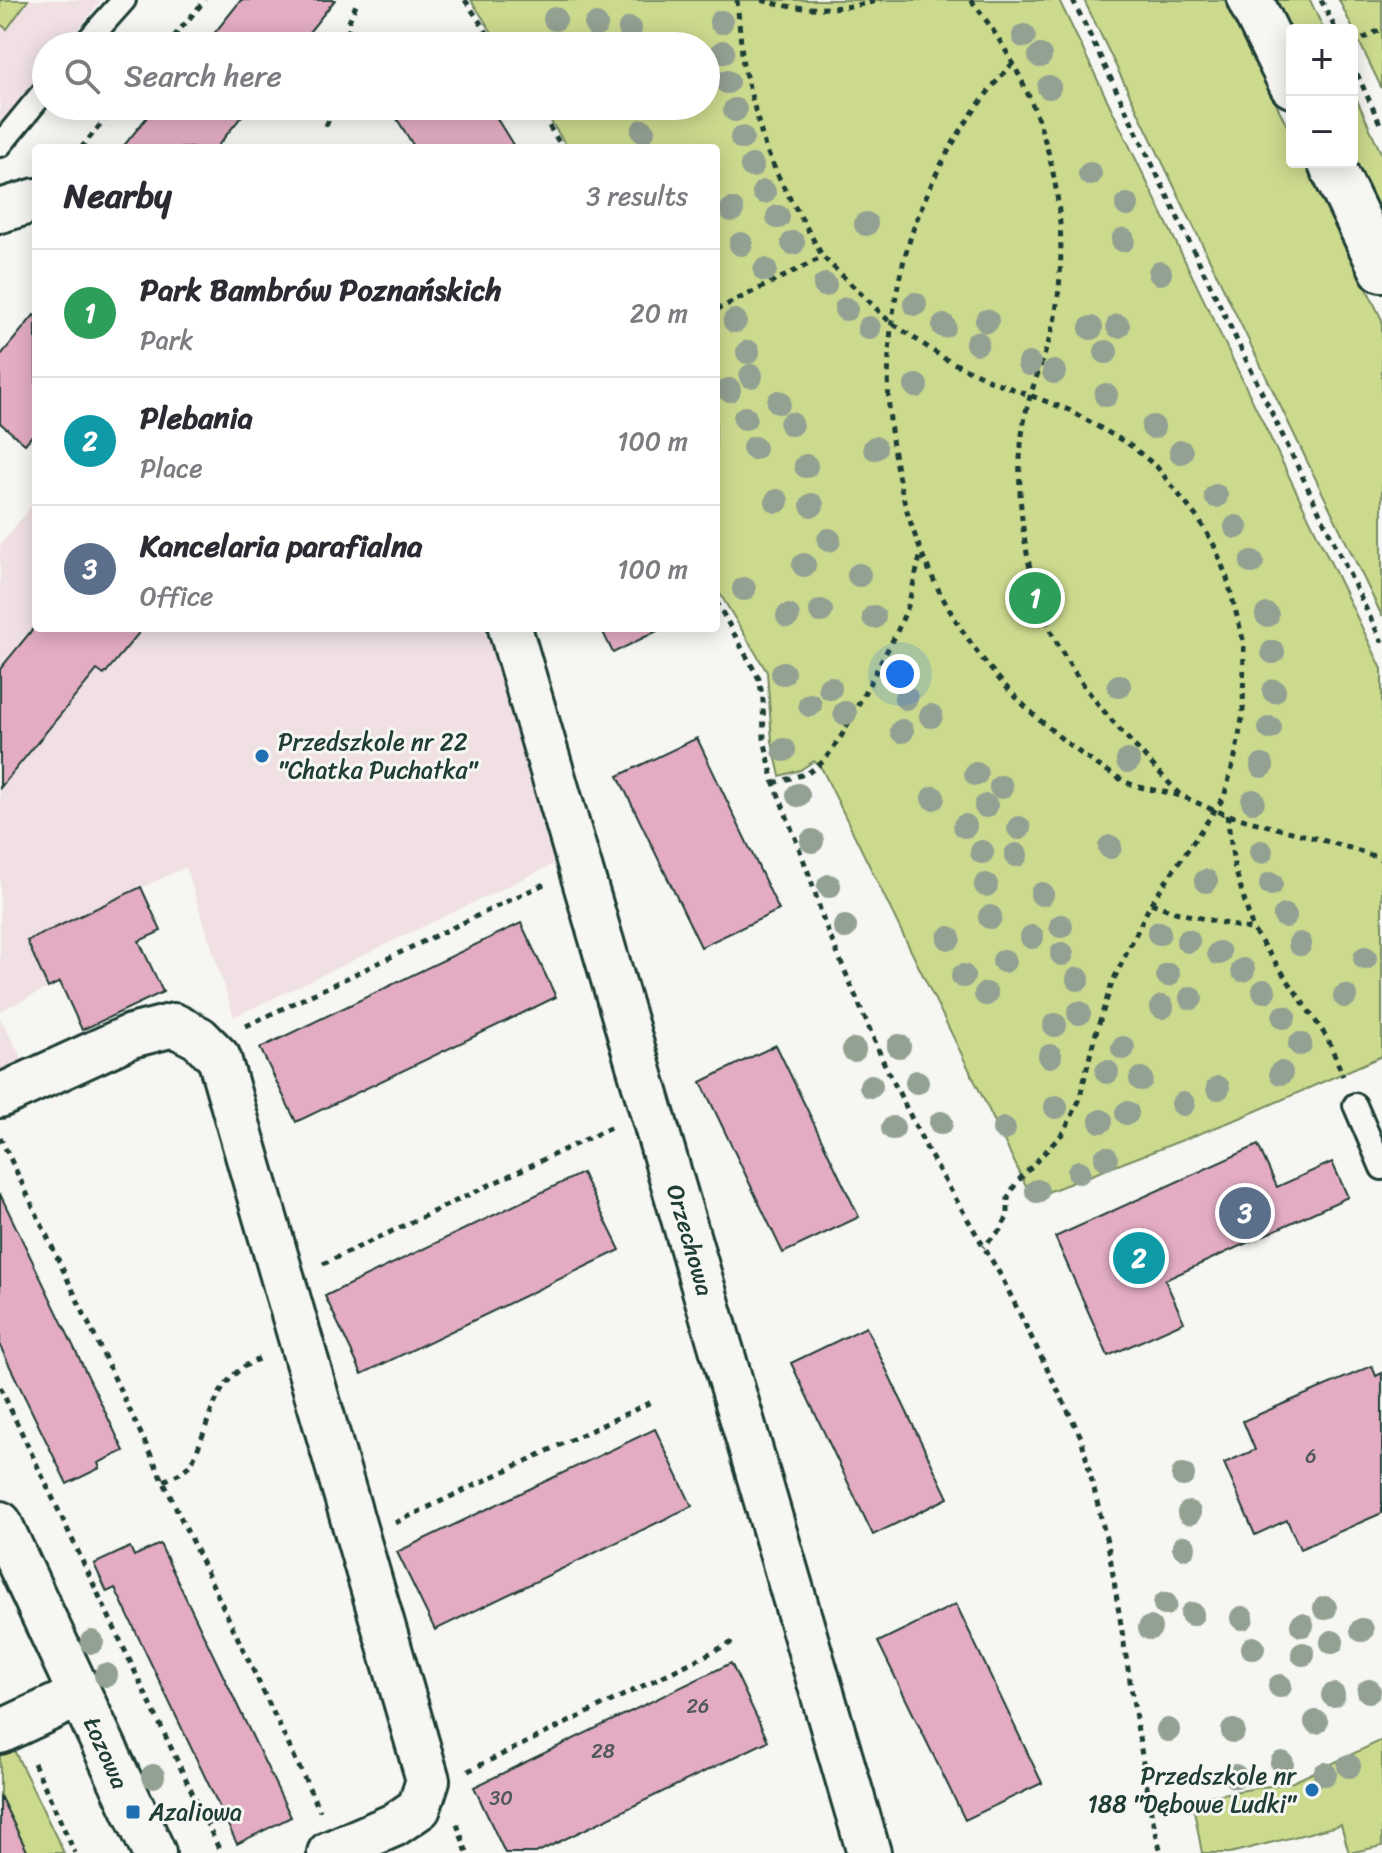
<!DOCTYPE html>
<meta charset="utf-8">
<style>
body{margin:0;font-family:Sriracha,sans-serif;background:#f7f7f7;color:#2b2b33}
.controls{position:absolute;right:24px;top:24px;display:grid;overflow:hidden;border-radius:8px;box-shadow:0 4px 20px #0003}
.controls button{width:72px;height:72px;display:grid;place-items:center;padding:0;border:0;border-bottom:2px solid #e1e1e2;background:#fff;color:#2b2b33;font:40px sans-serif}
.you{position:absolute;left:900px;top:674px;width:28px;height:28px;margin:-20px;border:6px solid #fff;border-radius:50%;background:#1a73e8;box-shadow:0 0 0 12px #1a73e833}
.badge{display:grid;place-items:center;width:52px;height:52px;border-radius:50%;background:#1f6fb2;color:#fff;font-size:26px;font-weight:700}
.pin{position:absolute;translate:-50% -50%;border:4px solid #fff;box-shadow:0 2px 8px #0006}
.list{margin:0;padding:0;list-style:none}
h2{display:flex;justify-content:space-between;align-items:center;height:104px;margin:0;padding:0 32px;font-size:34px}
h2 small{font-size:26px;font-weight:400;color:#7c7c81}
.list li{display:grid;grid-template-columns:52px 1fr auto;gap:24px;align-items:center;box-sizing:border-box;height:128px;padding:0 32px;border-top:2px solid #e1e1e2}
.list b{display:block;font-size:30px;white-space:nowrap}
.list p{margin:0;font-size:26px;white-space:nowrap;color:#7c7c81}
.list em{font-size:26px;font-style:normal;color:#7c7c81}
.icon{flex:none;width:44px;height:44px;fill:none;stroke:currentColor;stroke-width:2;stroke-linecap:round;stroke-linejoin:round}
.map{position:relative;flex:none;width:1382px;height:1853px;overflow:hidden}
.search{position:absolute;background:#fff;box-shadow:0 4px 20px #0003;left:32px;top:32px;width:688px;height:88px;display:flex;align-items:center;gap:20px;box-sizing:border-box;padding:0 28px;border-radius:44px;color:#7c7c81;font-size:30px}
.panel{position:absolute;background:#fff;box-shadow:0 4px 20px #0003;left:32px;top:144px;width:688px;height:488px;border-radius:8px}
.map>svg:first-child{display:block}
</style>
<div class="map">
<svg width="1382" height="1853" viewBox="0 0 1382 1853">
<rect width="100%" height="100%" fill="#f6f6f2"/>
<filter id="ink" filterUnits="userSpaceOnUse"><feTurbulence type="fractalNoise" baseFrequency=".0125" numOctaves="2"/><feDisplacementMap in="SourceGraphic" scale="16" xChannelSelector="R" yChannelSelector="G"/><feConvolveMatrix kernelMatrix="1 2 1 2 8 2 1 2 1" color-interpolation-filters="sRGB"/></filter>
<g filter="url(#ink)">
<path fill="#f0e0e4" d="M0,0H102L64,46H46V68L0,124Z
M36,501V628H486L556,863L234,1017L186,867L27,941L48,988L0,1011V545Z
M0,1018L28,1069L0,1082Z"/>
<path fill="#ccda8e" stroke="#768c61" stroke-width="2" d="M0,0H28L7,29L0,24Z
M471,0H1059L1382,669V1056L1240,1118L1032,1198L822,769L814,761L800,770L780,776L772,741L767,672L716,587V148H568L541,106H706V46H501Z
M1084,0H1225L1292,136V162H1305L1382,320V616Z
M1275,0H1310L1324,30H1292V34Z
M1339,0H1382V89Z
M1352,89L1382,155V218L1352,157Z
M1382,1740V1846L1349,1853L1341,1825L1230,1853H1202L1192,1799L1293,1782Z
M13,1748L64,1853H28L0,1796V1754Z"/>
<path fill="#e3acc2" stroke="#1f3d34" stroke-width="2" d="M241,0H335L298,46H204Z
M156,106H250L216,148H122Z
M417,106H489L515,148H415L397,119Z
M34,315L36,317V431L25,444L0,423V356Z
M36,625V628H143L104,675L97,670L0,788V669Z
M601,628H663L613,653Z
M697,738L779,910L701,947L618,776Z
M141,887L161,931L139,941L163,992L82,1030L60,982L48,988L27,941Z
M521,923L556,997L296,1122L260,1048Z
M776,1045L859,1217L783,1253L701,1082Z
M1258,1145L1277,1187L1332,1162L1348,1197L1165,1280L1184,1322L1108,1356L1055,1237Z
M582,1173L620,1250L362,1374L325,1296Z
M0,1194L124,1451L98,1463L100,1468L67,1484L0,1346Z
M866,1327L948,1498L873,1535L791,1363Z
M1372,1366L1376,1376L1382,1373V1513L1300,1549L1287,1520L1255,1535L1224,1463L1255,1450L1243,1421Z
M655,1429L692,1506L435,1630L397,1552Z
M160,1544L291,1817L237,1844L115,1588L107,1592L94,1564L130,1547L134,1556Z
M956,1604L1042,1783L965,1820L878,1642Z
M731,1663L768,1741L536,1853H505L474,1787Z
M0,1796L28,1853H0Z"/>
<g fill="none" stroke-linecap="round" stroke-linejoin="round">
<g stroke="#1f3d34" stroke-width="28">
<path id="lane" d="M83,46L124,0
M0,145L46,89
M1355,1105L1382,1168"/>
</g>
<g stroke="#1f3d34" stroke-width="48">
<path id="street" d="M0,211L36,200
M510,628L869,1853
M0,1096L131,1036L174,1025L199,1038L219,1058L428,1780L419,1808L394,1825L329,1853
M0,1523L154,1853
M0,1732L80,1695"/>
</g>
<g stroke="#1f3d34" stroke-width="50">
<path id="secondary" d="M1250,0L1292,85
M1330,162L1382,269"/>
</g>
<path stroke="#1f3d34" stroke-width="5" stroke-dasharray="6 6" stroke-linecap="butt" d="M465,0L496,46
M737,0L743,65L765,147L781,182L823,257L889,321L945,359L992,381L1069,410L1130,445L1157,467L1199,520L1214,545L1227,578L1244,643L1243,714L1235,757L1224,797L1151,903L1112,983L1094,1039L1079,1101L1064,1132L1016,1183L1008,1198V1216L1000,1230L983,1247
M762,0C799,12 843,10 881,0
M971,0C1043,91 1075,202 1055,317C1048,353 1030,386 1024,422C1014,478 1022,553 1041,607C1069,684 1127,736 1180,795
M1073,0L1382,642
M1321,0L1336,30
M1352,44L1382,29
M166,46L205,0
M349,46V21L358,0
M1013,63C842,246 846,538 1030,711C1052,731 1076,752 1101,767C1111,773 1122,781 1133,785C1148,790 1165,791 1180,796C1194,800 1206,808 1219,812C1273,829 1329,839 1382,859
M1352,63L1382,128
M536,106L563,148
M326,126L335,106
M81,148L116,106
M716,310L823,257
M716,601L759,679L763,700L764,739L774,783L810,877L824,922L884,1063L930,1155L1001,1276L1081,1437L1109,1550L1151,1812L1161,1853
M774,783L808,773L824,761L842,735L897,632L908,606L921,553
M1227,815L1234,865L1253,930L1328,1039L1343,1076
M1151,903L1175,912L1253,930
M246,1026L544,884
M0,1137L320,1811
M323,1264L614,1126
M0,1387L221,1853
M164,1481L180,1473L191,1464C213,1419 211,1377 263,1357
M395,1523L651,1402
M34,1763L75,1853
M468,1771L733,1642
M457,1824L467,1853"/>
<use href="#lane" stroke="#f6f6f2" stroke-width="22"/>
<use href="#street" stroke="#f6f6f2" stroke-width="42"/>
<use href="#secondary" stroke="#f6f6f2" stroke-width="44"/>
</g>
<g fill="#93a193">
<circle cx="555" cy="19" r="12"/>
<circle cx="721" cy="22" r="12"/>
<circle cx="596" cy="25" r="12"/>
<circle cx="630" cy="29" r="12"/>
<circle cx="1024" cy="36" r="12"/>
<circle cx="723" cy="52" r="12"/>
<circle cx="1040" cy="56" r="12"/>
<circle cx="727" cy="82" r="12"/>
<circle cx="1049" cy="87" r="12"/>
<circle cx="735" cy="110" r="12"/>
<circle cx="643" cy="131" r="12"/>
<circle cx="742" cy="138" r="12"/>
<circle cx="752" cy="166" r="12"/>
<circle cx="1090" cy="174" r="12"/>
<circle cx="764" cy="192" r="12"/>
<circle cx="1127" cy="205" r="12"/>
<circle cx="732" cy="210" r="12"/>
<circle cx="778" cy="217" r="12"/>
<circle cx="866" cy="224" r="12"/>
<circle cx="1123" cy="240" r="12"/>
<circle cx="793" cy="243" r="12"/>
<circle cx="741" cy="244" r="12"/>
<circle cx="765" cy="270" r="12"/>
<circle cx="1160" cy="273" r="12"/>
<circle cx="825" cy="285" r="12"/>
<circle cx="915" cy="304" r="12"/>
<circle cx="846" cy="309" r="12"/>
<circle cx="735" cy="321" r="12"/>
<circle cx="987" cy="321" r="12"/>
<circle cx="944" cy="326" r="12"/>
<circle cx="1118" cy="326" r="12"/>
<circle cx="869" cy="328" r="12"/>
<circle cx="1091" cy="328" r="12"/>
<circle cx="977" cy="343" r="12"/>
<circle cx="748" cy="352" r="12"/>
<circle cx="1106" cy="352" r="12"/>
<circle cx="1029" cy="364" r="12"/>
<circle cx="1054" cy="372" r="12"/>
<circle cx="751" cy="376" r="12"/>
<circle cx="916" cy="386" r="12"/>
<circle cx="729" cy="390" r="12"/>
<circle cx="1106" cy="395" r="12"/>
<circle cx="779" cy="402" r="12"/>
<circle cx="745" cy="418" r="12"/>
<circle cx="791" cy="424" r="12"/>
<circle cx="1153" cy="427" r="12"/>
<circle cx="754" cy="448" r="12"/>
<circle cx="875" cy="448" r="12"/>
<circle cx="1181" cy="452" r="12"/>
<circle cx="806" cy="466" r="12"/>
<circle cx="1216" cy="496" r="12"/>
<circle cx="777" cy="501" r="12"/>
<circle cx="812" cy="505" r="12"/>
<circle cx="1236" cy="527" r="12"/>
<circle cx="829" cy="540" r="12"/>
<circle cx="1252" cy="562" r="12"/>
<circle cx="804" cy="565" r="12"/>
<circle cx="859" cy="575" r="12"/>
<circle cx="744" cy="589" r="12"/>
<circle cx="821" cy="611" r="12"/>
<circle cx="1267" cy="615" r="12"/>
<circle cx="788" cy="616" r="12"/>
<circle cx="874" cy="617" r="12"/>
<circle cx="1273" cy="652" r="12"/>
<circle cx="783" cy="673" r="12"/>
<circle cx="1119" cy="686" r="12"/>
<circle cx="830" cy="688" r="12"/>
<circle cx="1274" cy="691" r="12"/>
<circle cx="906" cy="698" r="12"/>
<circle cx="810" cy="705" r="12"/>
<circle cx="845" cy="713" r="12"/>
<circle cx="931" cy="716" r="12"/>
<circle cx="1270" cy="728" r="12"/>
<circle cx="902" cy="731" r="12"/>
<circle cx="784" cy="750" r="12"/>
<circle cx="1128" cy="761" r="12"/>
<circle cx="1262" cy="766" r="12"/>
<circle cx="976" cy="774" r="12"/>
<circle cx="1001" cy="787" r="12"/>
<circle cx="798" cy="795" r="12"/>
<circle cx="933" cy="798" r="12"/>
<circle cx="1253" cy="801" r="12"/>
<circle cx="986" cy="806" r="12"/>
<circle cx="965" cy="826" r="12"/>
<circle cx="1019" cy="828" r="12"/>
<circle cx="812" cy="841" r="12"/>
<circle cx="1110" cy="847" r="12"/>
<circle cx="982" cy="852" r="12"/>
<circle cx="1261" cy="852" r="12"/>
<circle cx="1016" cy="855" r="12"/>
<circle cx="1206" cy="881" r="12"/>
<circle cx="1271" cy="884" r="12"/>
<circle cx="986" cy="885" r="12"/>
<circle cx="829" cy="886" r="12"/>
<circle cx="1042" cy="894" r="12"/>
<circle cx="1285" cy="916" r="12"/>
<circle cx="990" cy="917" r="12"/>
<circle cx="1061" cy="926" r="12"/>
<circle cx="845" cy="927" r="12"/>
<circle cx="1159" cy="933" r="12"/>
<circle cx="1032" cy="937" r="12"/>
<circle cx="949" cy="938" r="12"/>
<circle cx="1188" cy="941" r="12"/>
<circle cx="1300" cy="944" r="12"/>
<circle cx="1219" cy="953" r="12"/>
<circle cx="1062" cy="954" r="12"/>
<circle cx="1365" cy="958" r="12"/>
<circle cx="1004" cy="961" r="12"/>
<circle cx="1243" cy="970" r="12"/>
<circle cx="1168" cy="975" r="12"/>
<circle cx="963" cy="976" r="12"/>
<circle cx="1078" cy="979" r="12"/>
<circle cx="1264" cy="991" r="12"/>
<circle cx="986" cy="994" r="12"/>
<circle cx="1345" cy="996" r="12"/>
<circle cx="1191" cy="998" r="12"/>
<circle cx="1162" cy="1007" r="12"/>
<circle cx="1079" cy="1013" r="12"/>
<circle cx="1284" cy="1017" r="12"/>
<circle cx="1055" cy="1025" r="12"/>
<circle cx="1300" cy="1044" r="12"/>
<circle cx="899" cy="1046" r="12"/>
<circle cx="1123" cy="1048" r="12"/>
<circle cx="854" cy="1050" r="12"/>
<circle cx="1050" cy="1056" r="12"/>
<circle cx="1107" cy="1072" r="12"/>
<circle cx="1281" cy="1073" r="12"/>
<circle cx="1141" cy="1079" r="12"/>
<circle cx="917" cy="1082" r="12"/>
<circle cx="871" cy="1086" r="12"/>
<circle cx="1218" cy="1088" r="12"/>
<circle cx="1183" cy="1104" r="12"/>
<circle cx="1056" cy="1107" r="12"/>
<circle cx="1127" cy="1113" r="12"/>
<circle cx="1101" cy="1121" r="12"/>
<circle cx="941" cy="1123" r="12"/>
<circle cx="893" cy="1128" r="12"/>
<circle cx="1004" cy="1129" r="12"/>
<circle cx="1106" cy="1158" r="12"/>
<circle cx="1079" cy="1172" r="12"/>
<circle cx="1037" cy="1191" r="12"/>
<circle cx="1183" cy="1475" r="12"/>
<circle cx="1189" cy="1513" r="12"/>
<circle cx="1184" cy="1547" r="12"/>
<circle cx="1165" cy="1604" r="12"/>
<circle cx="1325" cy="1608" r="12"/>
<circle cx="1192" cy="1614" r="12"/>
<circle cx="1242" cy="1618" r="12"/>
<circle cx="1302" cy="1625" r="12"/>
<circle cx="1150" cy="1628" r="12"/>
<circle cx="1362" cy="1630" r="12"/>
<circle cx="92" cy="1642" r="12"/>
<circle cx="1332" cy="1642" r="12"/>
<circle cx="1253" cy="1648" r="12"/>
<circle cx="1303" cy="1654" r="12"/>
<circle cx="106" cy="1675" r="12"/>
<circle cx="1280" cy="1686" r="12"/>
<circle cx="1369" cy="1691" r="12"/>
<circle cx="1333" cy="1695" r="12"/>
<circle cx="1316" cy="1722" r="12"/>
<circle cx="1168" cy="1730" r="12"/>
<circle cx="1233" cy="1731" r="12"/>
<circle cx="1282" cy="1763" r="12"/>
<circle cx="1349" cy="1766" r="12"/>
<circle cx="1325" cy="1774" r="12"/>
<circle cx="153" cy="1776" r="12"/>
<circle cx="1235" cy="1776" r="12"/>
</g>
</g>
<g fill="#1f6fb2" stroke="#f6f6f2" stroke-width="3">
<circle cx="262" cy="756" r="8"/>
<circle cx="1312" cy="1790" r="8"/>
<rect x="125" y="1804" width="16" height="16" rx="4"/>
</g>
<g text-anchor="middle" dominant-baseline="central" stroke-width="6" stroke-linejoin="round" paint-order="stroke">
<g font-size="20" fill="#505958">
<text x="1311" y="1456">6</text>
<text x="698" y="1706">26</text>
<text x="603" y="1751">28</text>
<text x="501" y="1798">30</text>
</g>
<g font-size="24" fill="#1f3d34" stroke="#f6f6f2" text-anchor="start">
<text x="278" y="742">Przedszkole nr 22<tspan x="278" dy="28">"Chatka Puchatka"</tspan></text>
<text x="1296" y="1776" text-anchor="end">Przedszkole nr<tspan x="1296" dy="28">188 "Dębowe Ludki"</tspan></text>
<text x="149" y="1812">Azaliowa</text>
</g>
<g font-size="24" fill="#1f3d34" stroke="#f6f6f2">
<text transform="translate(690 1240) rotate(74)">Orzechowa</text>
<text transform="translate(106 1753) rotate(66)">Łozowa</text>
</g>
</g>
</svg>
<div class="controls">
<button>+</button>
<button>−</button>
</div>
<div class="you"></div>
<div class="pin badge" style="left:1035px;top:598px;background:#2e9e5b">1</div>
<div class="pin badge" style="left:1139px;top:1258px;background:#0f9aa8">2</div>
<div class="pin badge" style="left:1245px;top:1213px;background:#5c6f8a">3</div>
<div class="search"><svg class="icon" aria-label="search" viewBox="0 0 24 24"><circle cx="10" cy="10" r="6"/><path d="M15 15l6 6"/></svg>Search here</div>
<section class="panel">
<h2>Nearby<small>3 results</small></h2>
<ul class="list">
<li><span class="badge" style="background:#2e9e5b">1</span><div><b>Park Bambrów Poznańskich</b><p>Park</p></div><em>20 m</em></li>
<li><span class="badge" style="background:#0f9aa8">2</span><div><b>Plebania</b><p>Place</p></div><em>100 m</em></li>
<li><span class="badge" style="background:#5c6f8a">3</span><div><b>Kancelaria parafialna</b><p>Office</p></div><em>100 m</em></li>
</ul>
</section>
</div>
